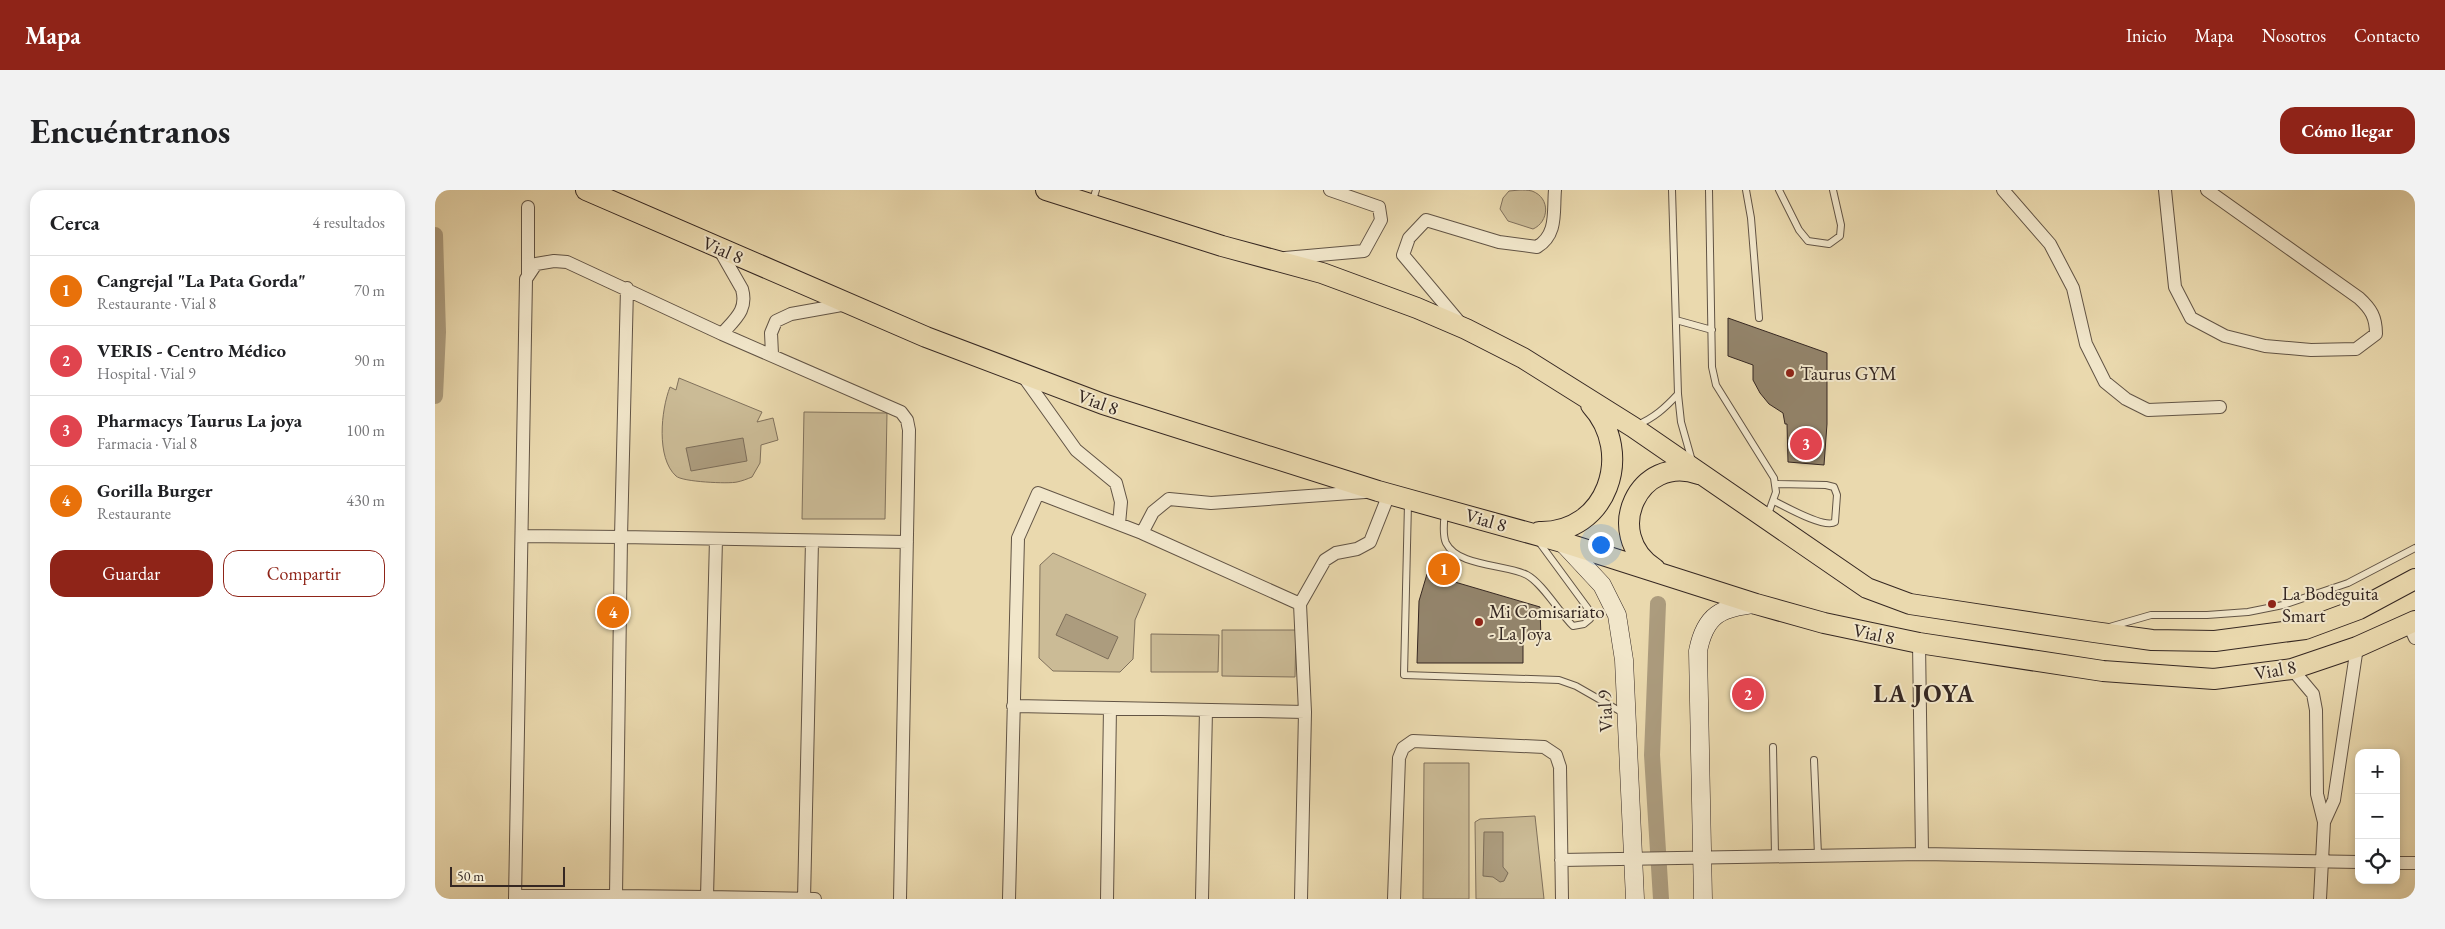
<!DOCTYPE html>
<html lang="es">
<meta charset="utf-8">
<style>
body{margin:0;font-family:"EB Garamond",serif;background:#f2f2f2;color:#202124}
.controls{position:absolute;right:15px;bottom:15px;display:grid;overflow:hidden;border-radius:10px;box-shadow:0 2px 8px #0003}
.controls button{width:45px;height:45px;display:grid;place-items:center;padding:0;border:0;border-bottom:1px solid #e0e0e0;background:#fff;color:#202124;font:25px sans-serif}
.scale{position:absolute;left:15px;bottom:12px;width:115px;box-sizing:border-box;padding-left:5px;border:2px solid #352722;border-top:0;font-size:14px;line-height:18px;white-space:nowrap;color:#352722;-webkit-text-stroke:4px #f1e6ca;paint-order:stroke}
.you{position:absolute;left:1165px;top:354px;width:18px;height:18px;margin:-12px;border:4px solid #fff;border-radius:50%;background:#1a73e8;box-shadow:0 0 0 8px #1a73e833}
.badge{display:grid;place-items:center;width:32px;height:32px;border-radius:50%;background:#8f2418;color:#fff;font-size:16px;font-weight:700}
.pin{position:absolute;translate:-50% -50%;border:2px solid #fff;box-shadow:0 1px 5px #0006}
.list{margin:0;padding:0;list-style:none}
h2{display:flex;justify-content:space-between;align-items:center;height:65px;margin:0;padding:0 20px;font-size:21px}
h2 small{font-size:16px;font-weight:400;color:#757577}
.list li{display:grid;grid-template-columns:32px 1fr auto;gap:15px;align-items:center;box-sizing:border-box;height:70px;padding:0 20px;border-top:1px solid #e0e0e0}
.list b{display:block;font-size:19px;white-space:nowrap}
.list p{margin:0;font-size:16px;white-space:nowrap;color:#757577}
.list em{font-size:16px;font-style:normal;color:#757577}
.actions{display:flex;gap:10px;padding:15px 20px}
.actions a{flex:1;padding:11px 0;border:1px solid #8f2418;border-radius:15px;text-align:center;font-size:18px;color:#8f2418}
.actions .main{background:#8f2418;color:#fff}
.icon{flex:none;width:28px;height:28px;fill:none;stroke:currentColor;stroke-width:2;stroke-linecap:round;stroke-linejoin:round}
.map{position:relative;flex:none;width:1980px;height:709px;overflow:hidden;border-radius:15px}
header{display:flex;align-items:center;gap:30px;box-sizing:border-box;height:70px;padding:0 25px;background:#8f2418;color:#fff}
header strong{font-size:24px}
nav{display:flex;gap:28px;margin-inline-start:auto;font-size:18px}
.intro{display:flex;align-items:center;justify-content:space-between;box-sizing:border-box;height:120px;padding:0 30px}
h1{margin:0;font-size:35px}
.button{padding:12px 22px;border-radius:15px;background:#8f2418;color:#fff;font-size:18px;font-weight:700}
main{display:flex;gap:30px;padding:0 30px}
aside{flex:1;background:#fff;border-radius:15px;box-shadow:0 2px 8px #0003}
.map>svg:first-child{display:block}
</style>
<header>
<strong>Mapa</strong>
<nav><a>Inicio</a><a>Mapa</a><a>Nosotros</a><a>Contacto</a></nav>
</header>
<div class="intro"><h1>Encuéntranos</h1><a class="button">Cómo llegar</a></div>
<main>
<aside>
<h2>Cerca<small>4 resultados</small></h2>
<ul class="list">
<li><span class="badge" style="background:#e8710a">1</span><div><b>Cangrejal &quot;La Pata Gorda&quot;</b><p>Restaurante · Vial 8</p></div><em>70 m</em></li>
<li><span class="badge" style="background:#e0444e">2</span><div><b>VERIS - Centro Médico</b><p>Hospital · Vial 9</p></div><em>90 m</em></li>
<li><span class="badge" style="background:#e0444e">3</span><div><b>Pharmacys Taurus La joya</b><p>Farmacia · Vial 8</p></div><em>100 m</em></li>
<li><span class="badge" style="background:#e8710a">4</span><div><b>Gorilla Burger</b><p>Restaurante</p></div><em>430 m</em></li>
</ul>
<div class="actions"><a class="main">Guardar</a><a>Compartir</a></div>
</aside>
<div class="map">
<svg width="1980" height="709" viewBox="0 0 1980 709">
<rect width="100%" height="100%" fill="#ead9ae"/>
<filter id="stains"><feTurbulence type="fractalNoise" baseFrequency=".004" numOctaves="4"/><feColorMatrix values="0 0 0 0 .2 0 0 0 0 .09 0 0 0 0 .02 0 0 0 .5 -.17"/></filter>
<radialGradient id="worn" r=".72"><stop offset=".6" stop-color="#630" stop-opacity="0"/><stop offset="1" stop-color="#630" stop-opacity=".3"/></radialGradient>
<path fill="#cbbb96" stroke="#80715c" d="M1085,0C1088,0 1093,0 1097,1C1116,8 1114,32 1098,39L1073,31L1065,19L1068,8L1074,1Z
M244,188L327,222L322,232L338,228L343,250L326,255L325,273L317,287C312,289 307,291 302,292C294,294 247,292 241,286C221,268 226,220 235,197L241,200Z
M369,222L452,223L450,329H367Z
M618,363L711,404L700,430L698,469L685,482L618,481L604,468L605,375Z
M787,440H861L860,487L787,486Z
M716,444L784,445L783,482H716Z
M989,573H1034V709H988Z
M1100,626L1109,709H1041L1040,632L1045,629Z"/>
<path fill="#ac9c7e" stroke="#7c6d59" d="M308,248L312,271L256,281L251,258Z
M631,424L683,447L673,469L621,445Z
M1049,642H1068V677L1073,683L1069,691L1065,692L1058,687L1048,686Z"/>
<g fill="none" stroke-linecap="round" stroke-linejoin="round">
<path stroke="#ac9c7e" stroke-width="16" d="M0,45L3,142L0,206
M1223,414L1217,565L1226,709"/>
</g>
<path fill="#93846b" stroke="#352722" d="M1293,128L1392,163V234L1389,275L1353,272L1352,234H1350L1348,223L1334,214L1325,203L1318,190V175L1293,166Z
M1005,370L1018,373L1013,390L1105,417L1106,449L1088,447V473H982L984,411L992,384L1001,387Z"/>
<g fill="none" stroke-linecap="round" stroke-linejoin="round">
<g stroke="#625445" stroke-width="8">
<path id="lane" d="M1274,0L1277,177L1281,195L1339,288L1341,302L1332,327
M1311,0L1316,28L1324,128
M1344,0L1364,40L1373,51L1394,54L1405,46L1406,35L1398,0
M657,13L661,0
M1241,130L1277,140
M1243,204L1246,232L1257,271
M1202,235C1219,228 1230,218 1243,204L1237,0
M1339,311C1351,317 1390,339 1400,332L1402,305L1399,297L1391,295L1342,294
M973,313L969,485L1124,490L1141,496L1190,524
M1010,322C1009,331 1007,344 1011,353C1023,377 1071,374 1092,385C1107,393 1124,422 1138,436L1149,434L1155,429L1154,420L1104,352
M1671,438L1716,425H1772L1813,422L1848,415L1913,393L1980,358
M1338,557L1340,665
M1379,570L1383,665"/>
</g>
<g stroke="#625445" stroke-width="14">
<path id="street" d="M1568,0L1615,54L1638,98L1651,154L1670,192L1691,209L1713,220L1785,217
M1730,0L1740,97L1756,128L1790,146L1830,156L1876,160L1921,159L1941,144C1941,127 1936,119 1924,108L1772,0
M283,57L307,99C313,120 300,129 287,144
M850,68L929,61L946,30L944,17L895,0
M93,84V17
M192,98L186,347L472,352
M1026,134L968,65L974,48L991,30L1064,52L1102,57C1123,44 1118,22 1120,0
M337,164L336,143L341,131L356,124L412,114
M586,183L641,260L681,293L686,312L684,334
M707,343L718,322L734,309L776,313L930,302
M865,414L890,370L901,363L922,359L935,352L954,304
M1974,435L1980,448
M1484,453L1487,664
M1857,479L1878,504L1881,520L1882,604L1889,632L1885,709
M578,516L870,522
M1889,632L1899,610L1922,457
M1126,670L1487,664L1924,672
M1961,673H1980
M80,706H181L186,347L88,346
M181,706L272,707L281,349
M272,707L380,709
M80,709L91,89L101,74L119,71L132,72L287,144L466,222L472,230L474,240L465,709
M369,709L377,351
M574,709L583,348L603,303L707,343L865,414L870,522L866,709
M672,709L675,518
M767,709L771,520
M959,709L964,568L968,558L978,551L1109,557L1121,565L1125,577L1127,709"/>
</g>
<g stroke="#352722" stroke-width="19">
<path id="secondary" d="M1127,352L1167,395L1182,425L1189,470L1200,709
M1268,709L1263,461C1270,425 1286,417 1321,414"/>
</g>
<g stroke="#352722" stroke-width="22">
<path id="primary" d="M151,0L491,147L668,214L943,301L1127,352L1321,414L1389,433L1484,453L1668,481L1779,489L1857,479L1922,457L1980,431
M611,0L787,56L887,83L982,118L1031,139L1088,168L1198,237L1432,398L1475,414L1659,442L1717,450L1780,451L1870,439L1924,419L1980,389
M1104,342C1172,344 1200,263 1156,215
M1220,379C1166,344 1204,263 1264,284"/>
</g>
<use href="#lane" stroke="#f1e6ca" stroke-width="6"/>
<use href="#street" stroke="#f1e6ca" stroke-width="12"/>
<use href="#secondary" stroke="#f1e6ca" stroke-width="18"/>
<use href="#primary" stroke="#ead9ae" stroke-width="20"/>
</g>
<g fill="#8f2418" stroke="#f1e6ca" stroke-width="2">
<circle cx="1355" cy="183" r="5"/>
<circle cx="1837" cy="414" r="5"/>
<circle cx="1044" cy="432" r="5"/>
</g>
<g text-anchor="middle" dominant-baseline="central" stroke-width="4" stroke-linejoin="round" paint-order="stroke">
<g font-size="19" fill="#352722" stroke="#f1e6ca">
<text transform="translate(288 60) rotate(23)">Vial 8</text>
<text transform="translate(663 212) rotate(20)">Vial 8</text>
<text transform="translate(1051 330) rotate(16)">Vial 8</text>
<text transform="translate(1439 444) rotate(12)">Vial 8</text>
<text transform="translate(1840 480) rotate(-10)">Vial 8</text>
<text transform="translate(1170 521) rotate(-93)">Vial 9</text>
</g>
<g font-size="19" fill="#352722" stroke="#f1e6ca" text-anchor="start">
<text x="1365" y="183">Taurus GYM</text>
<text x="1847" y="403">La Bodeguita<tspan x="1847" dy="22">Smart</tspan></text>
<text x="1054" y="421">Mi Comisariato<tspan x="1054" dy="22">- La Joya</tspan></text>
</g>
<g font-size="24" font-weight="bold" letter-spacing="1" fill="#352722" stroke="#f1e6ca">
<text x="1489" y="503">LA JOYA</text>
</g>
</g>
<rect width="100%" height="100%" filter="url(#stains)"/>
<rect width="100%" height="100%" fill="url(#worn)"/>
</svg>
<div class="controls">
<button>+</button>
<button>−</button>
<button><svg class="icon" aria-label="locate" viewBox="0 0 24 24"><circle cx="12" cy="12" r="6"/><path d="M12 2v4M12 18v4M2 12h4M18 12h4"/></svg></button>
</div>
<div class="scale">50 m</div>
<div class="you"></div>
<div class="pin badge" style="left:1009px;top:379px;background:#e8710a">1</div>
<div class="pin badge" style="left:1313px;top:504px;background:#e0444e">2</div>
<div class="pin badge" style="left:1371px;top:254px;background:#e0444e">3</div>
<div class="pin badge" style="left:178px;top:422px;background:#e8710a">4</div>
</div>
</main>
